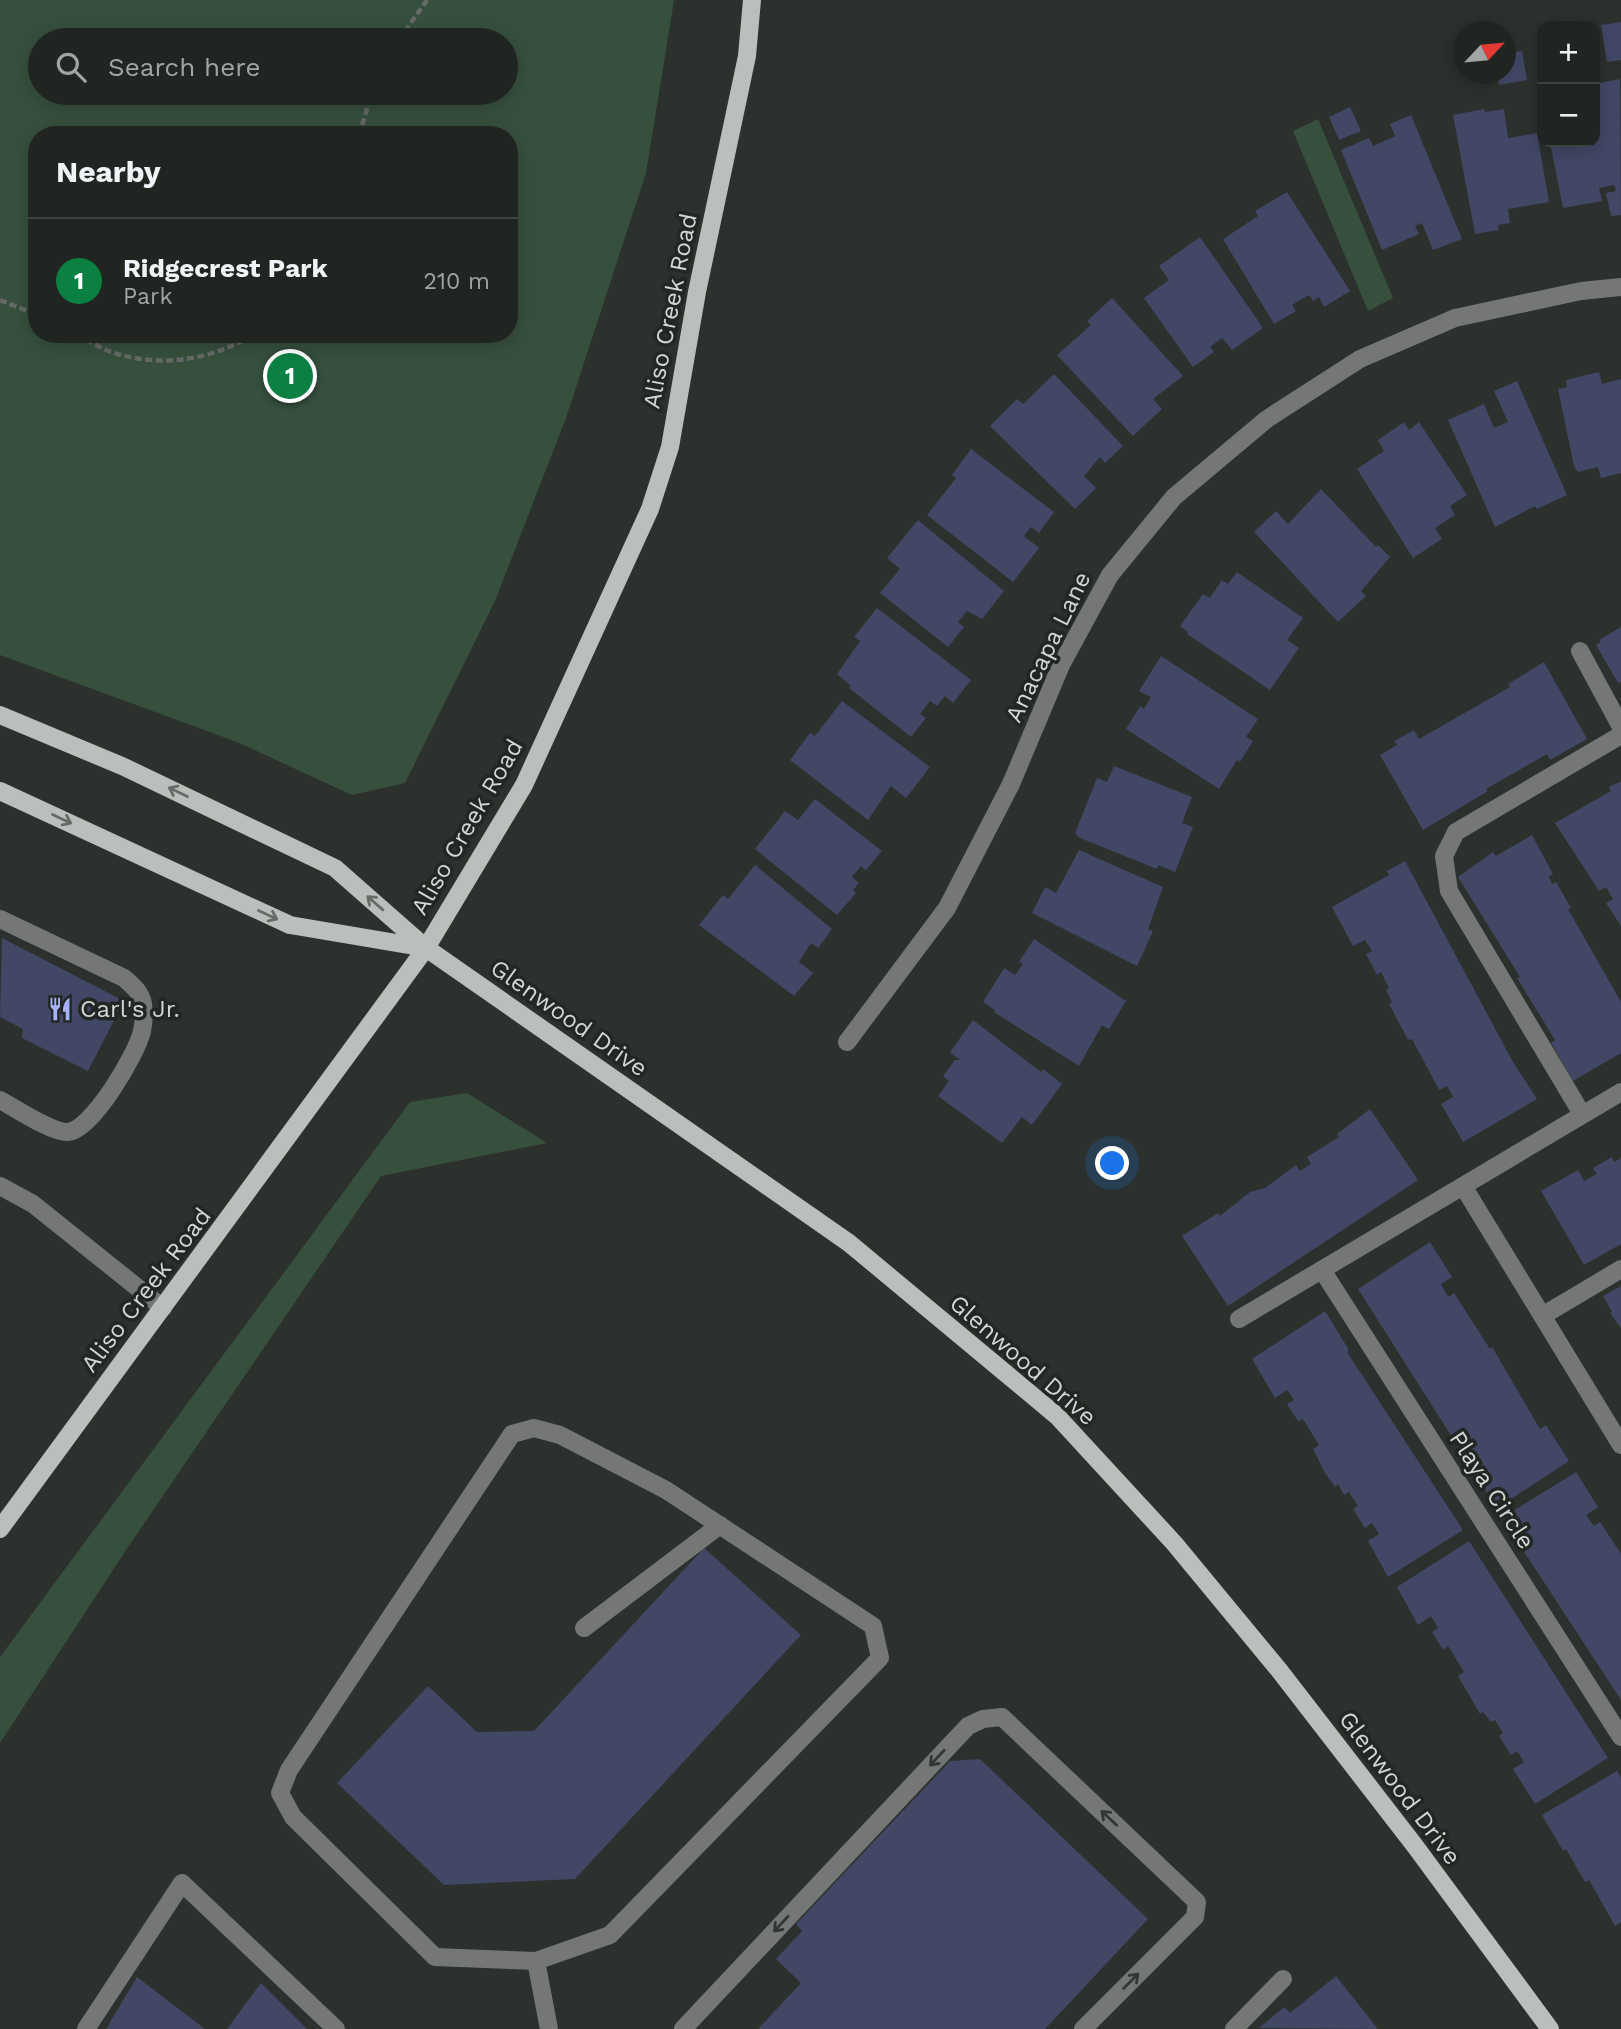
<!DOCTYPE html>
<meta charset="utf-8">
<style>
body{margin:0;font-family:"Work Sans",sans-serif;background:#2d312f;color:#f1f3f6}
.controls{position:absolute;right:21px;top:21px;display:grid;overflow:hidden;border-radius:14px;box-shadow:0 4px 18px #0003}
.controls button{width:63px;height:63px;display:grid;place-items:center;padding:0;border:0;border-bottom:2px solid #3e4240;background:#212522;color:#f1f3f6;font:35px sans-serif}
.compass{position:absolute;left:1453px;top:21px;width:63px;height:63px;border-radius:50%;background:#212522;box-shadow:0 4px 18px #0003;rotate:64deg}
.you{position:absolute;left:1113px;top:1164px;width:24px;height:24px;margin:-18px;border:5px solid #fff;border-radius:50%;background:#1a73e8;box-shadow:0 0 0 10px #1a73e833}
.badge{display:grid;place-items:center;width:46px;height:46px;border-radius:50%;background:#0b8043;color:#fff;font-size:23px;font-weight:700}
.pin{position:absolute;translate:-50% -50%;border:4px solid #fff;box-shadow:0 2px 7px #0006}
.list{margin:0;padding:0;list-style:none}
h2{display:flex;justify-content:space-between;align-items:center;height:91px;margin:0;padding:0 28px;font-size:30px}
h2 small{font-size:23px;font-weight:400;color:#a2a5a5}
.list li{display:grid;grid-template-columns:46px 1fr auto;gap:21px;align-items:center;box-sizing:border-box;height:126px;padding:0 28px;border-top:2px solid #3e4240}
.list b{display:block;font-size:26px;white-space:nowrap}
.list p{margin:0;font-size:23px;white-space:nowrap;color:#a2a5a5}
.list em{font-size:23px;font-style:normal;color:#a2a5a5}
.icon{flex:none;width:38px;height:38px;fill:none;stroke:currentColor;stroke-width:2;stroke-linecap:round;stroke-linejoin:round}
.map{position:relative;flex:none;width:1621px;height:2029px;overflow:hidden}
.search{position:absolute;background:#212522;box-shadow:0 4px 18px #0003;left:28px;top:28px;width:490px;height:77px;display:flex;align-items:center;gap:18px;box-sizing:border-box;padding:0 24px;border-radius:38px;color:#a2a5a5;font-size:26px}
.panel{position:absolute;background:#212522;box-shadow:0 4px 18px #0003;left:28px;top:126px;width:490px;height:217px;border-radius:28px}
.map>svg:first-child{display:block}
</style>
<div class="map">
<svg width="1621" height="2029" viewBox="0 0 1621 2029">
<rect width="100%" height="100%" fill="#2c312d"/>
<path fill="#37503e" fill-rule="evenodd" d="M0,0H674L646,173L566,418L495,601L405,783L352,795L237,742L0,655ZM506,40V93H40V40ZM37,135H509V334H37Z
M1318,119L1393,298L1368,311L1293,131Z
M467,1093L547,1143L381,1176L126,1550L0,1743V1657L410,1102Z"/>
<path fill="#424766" d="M1621,22V60L1607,62L1601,25Z
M1522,51L1527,80L1499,85L1497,74H1506V53Z
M1620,79L1621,215L1611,216L1606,193L1616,191L1614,185L1599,188L1602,201L1563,208L1550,142H1595V84Z
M1350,107L1361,131L1339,140L1329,117Z
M1484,109L1485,112L1504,109L1508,138L1537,133L1549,202L1508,209L1510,223L1498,225L1499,230L1475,234L1453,115Z
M1411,115L1462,239L1433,250L1422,223L1415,226L1419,234L1382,250L1341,150L1369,138L1373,146L1395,136L1390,124Z
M1287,192L1350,291L1324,307L1319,297L1313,301L1309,295L1292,305L1296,311L1274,324L1223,239L1258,216L1255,211Z
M1200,237L1263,328L1232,350L1222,338L1210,347L1214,352L1193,367L1144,298L1169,280L1159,266Z
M1112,298L1183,376L1153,399L1162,409L1133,436L1057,355L1091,325L1087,321Z
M1599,372L1602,384L1621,379V473L1601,478L1598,467L1578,472L1574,466L1558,389L1567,387L1566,380Z
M1054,374L1123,446L1105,463L1100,457L1084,476L1096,488L1075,509L990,426L1017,399L1023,404Z
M1517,381L1567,495L1537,509L1535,506L1495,527L1448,420L1484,404L1494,428L1508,422L1494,391Z
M1404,422L1409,430L1419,422L1467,495L1450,506L1455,515L1435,528L1442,539L1413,558L1357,469L1384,451L1378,440Z
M971,449L1054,512L1039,533L1031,527L1024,536L1039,548L1013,582L927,515L956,478L952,475Z
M1321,489L1376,547L1378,545L1390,557L1361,591L1366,596L1338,622L1254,532L1276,511L1288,524Z
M918,520L1004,591L982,619L967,611L958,622L964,627L948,647L880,593L900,569L887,558Z
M1237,572L1303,618L1287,640L1299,648L1270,690L1187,634L1188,632L1180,626L1203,594L1210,598L1222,580L1228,584Z
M877,608L971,680L953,703L945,696L937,706L930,701L920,714L926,718L911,737L849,688L851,686L837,674L860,641L854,637Z
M1621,627V682L1618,683L1596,645L1601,642L1599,640Z
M1161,656L1258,719L1246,737L1253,741L1240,762L1237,760L1219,789L1126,729L1140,706L1144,709L1151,697L1139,691Z
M1544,662L1587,739L1550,760L1547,754L1486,789L1488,791L1423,830L1380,755L1397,745L1394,741L1414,730L1419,739L1510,687L1508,684Z
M842,701L930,767L906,798L891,786L868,820L790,760L810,733L815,736Z
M1114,766L1192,797L1182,823L1193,827L1175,872L1158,865L1157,869L1080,838L1075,833L1097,778L1107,782Z
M1621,781V926L1606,903L1613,899L1606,887L1599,891L1555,823L1611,791L1609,787Z
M815,799L882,851L866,870L861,866L852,877L859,883L853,890L856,893L837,915L755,849L785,811L798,820Z
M1532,835L1553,874L1549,877L1552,884L1556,882L1571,908L1568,909L1621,1002V1053L1573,1081L1551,1043L1555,1040L1517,978L1520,977L1458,877L1493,852L1496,856Z
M1079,850L1163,887L1148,929L1153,931L1137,966L1032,913L1045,887L1056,893Z
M1405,861L1513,1062L1537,1099L1463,1142L1441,1104L1453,1097L1447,1086L1439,1090L1412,1039L1408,1040L1389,1004L1392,1002L1386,990L1389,988L1381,972L1377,975L1366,954L1372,951L1365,940L1353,946L1332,907L1389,875L1387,871Z
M755,865L832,929L818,948L811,943L799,962L813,973L794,996L699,925L723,895L728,899Z
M2,938L124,1001L88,1071L22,1038L23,1029L0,1017Z
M1034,939L1126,1001L1109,1029L1102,1025L1079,1066L994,1012L995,1010L983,1002L1004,968L1015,975L1023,964L1019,962Z
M973,1020L1041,1072L1043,1069L1062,1084L1032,1125L1022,1117L1002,1143L938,1096L949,1081L943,1076L955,1060H960L950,1052Z
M1370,1109L1418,1180L1228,1306L1182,1236L1218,1213L1220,1216L1250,1192L1265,1188L1296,1165L1300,1171L1311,1164L1307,1157L1339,1137L1337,1134Z
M1612,1157L1614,1162L1621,1158V1244L1584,1265L1541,1191L1578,1170L1584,1181L1597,1174L1593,1168Z
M1430,1242L1452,1277L1441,1284L1448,1297L1454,1293L1490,1349L1492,1347L1540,1429L1546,1425L1569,1461L1497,1508L1358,1289Z
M1621,1286V1328L1610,1313L1612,1312L1603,1296Z
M1325,1311L1349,1350L1347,1352L1463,1530L1388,1577L1368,1541L1379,1534L1372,1523L1365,1528L1353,1509L1358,1506L1349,1492L1344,1495L1338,1484L1335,1487L1325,1473L1313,1449L1319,1445L1303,1419L1298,1421L1287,1404L1294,1400L1287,1390L1275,1398L1252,1359Z
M1576,1472L1598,1507L1586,1515L1594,1526L1600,1522L1621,1554V1700L1502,1518Z
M1469,1541L1608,1758L1535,1804L1513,1769L1524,1762L1517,1751L1511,1755L1499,1736L1503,1733L1495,1720L1491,1722L1483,1712L1480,1714L1458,1676L1464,1672L1448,1646L1443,1650L1432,1632L1438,1628L1431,1616L1418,1625L1397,1587Z
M704,1548L801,1635L575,1879L444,1885L337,1783L428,1686L477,1732L534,1731Z
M980,1759L1148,1919L1045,2029H758L801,1983L776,1959L802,1931L796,1924L950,1761Z
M1617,1771L1621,1778V1922L1615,1926L1589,1880L1585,1882L1566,1849L1563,1851L1542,1815Z
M1336,1976L1378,2029L1259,2028L1284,2007L1290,2013Z
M137,1977L205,2029H106Z
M261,1983L307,2029H227Z"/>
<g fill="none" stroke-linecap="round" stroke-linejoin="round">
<path stroke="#656a66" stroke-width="4.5" stroke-dasharray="7 3.5" stroke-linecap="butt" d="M399,40L427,0
M359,135L372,93
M0,300L37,315
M77,334C88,340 100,348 111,352C158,368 212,361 253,334"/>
<path stroke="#757775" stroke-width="18" d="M1580,651L1621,727
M0,919L124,978C133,986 141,992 143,1004C144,1012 144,1022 142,1031C137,1054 92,1130 68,1132C52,1133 15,1108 0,1100
M847,1042L947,908L1011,784L1061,665L1110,575L1174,497L1267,419L1360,359L1455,318L1581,291L1621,287
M1582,1114L1449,891L1444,856L1456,832L1621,735
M0,1186L33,1204L163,1308
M1463,1186L1621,1445
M1322,1270L1621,1737
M1542,1316L1621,1269
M1239,1319L1621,1092
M534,1428L560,1435L666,1490L873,1626L880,1658L610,1935L536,1961L435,1957L293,1817L280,1793L289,1770L512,1434Z
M584,1628L720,1525
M536,1961L549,2029
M86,2029L182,1883L336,2029
M683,2029L968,1726L983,1719L1002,1717L1197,1902L1195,1917L1083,2029
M1234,2029L1283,1979"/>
<path stroke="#b9bfba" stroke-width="18" d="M0,715L122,766L335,868L426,948L849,1243L1057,1416L1174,1543L1279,1670L1415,1846L1550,2029
M0,791L290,925L426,948
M0,1529L426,948L524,785L650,509L670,447L697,292L747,56L752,0"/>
</g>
<defs><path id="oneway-shaft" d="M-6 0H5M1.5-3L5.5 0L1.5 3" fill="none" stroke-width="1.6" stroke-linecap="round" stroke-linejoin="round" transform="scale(1.75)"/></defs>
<g stroke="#666b67">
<use href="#oneway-shaft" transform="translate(178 792) rotate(-154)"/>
<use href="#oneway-shaft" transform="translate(62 819) rotate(25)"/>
<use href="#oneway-shaft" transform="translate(375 903) rotate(-139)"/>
<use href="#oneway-shaft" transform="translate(268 915) rotate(25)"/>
</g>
<g stroke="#333733">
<use href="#oneway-shaft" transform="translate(937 1758) rotate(133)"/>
<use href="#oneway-shaft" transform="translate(1109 1818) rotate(-137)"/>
<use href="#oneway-shaft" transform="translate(781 1924) rotate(133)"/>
<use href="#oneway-shaft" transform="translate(1131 1981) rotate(-45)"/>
</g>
<defs>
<g id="restaurant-bare" transform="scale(1.89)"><path d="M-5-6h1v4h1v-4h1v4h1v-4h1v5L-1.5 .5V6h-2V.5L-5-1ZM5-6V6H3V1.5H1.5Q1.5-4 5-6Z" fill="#a4b2fc" stroke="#222723" stroke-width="2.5" paint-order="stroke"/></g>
</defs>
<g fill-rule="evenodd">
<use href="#restaurant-bare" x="60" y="1009"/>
</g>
<g text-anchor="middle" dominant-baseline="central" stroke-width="7" stroke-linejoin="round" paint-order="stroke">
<g font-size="24" fill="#d3d7d4" stroke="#222723">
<text transform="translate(670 311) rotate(-79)">Aliso Creek Road</text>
<text transform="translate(1048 647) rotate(-64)">Anacapa Lane</text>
<text transform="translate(467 827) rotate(-60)">Aliso Creek Road</text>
<text transform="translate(569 1018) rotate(35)">Glenwood Drive</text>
<text transform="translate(146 1290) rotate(-53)">Aliso Creek Road</text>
<text transform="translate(1023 1360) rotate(41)">Glenwood Drive</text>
<text transform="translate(1492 1490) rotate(57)">Playa Circle</text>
<text transform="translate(1400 1788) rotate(53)">Glenwood Drive</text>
</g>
<g font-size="24" fill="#d3d7d4" stroke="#222723" text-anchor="start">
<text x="80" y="1009">Carl's Jr.</text>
</g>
</g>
</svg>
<div class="controls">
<button>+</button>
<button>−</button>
</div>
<svg class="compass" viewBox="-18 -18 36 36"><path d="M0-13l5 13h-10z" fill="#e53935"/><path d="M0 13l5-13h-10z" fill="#a2a5a5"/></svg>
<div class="you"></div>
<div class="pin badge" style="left:290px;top:376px">1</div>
<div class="search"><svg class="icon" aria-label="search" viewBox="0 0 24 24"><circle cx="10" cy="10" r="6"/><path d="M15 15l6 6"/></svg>Search here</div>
<section class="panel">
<h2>Nearby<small></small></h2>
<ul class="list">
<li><span class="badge">1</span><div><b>Ridgecrest Park</b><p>Park</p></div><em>210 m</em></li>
</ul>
</section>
</div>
